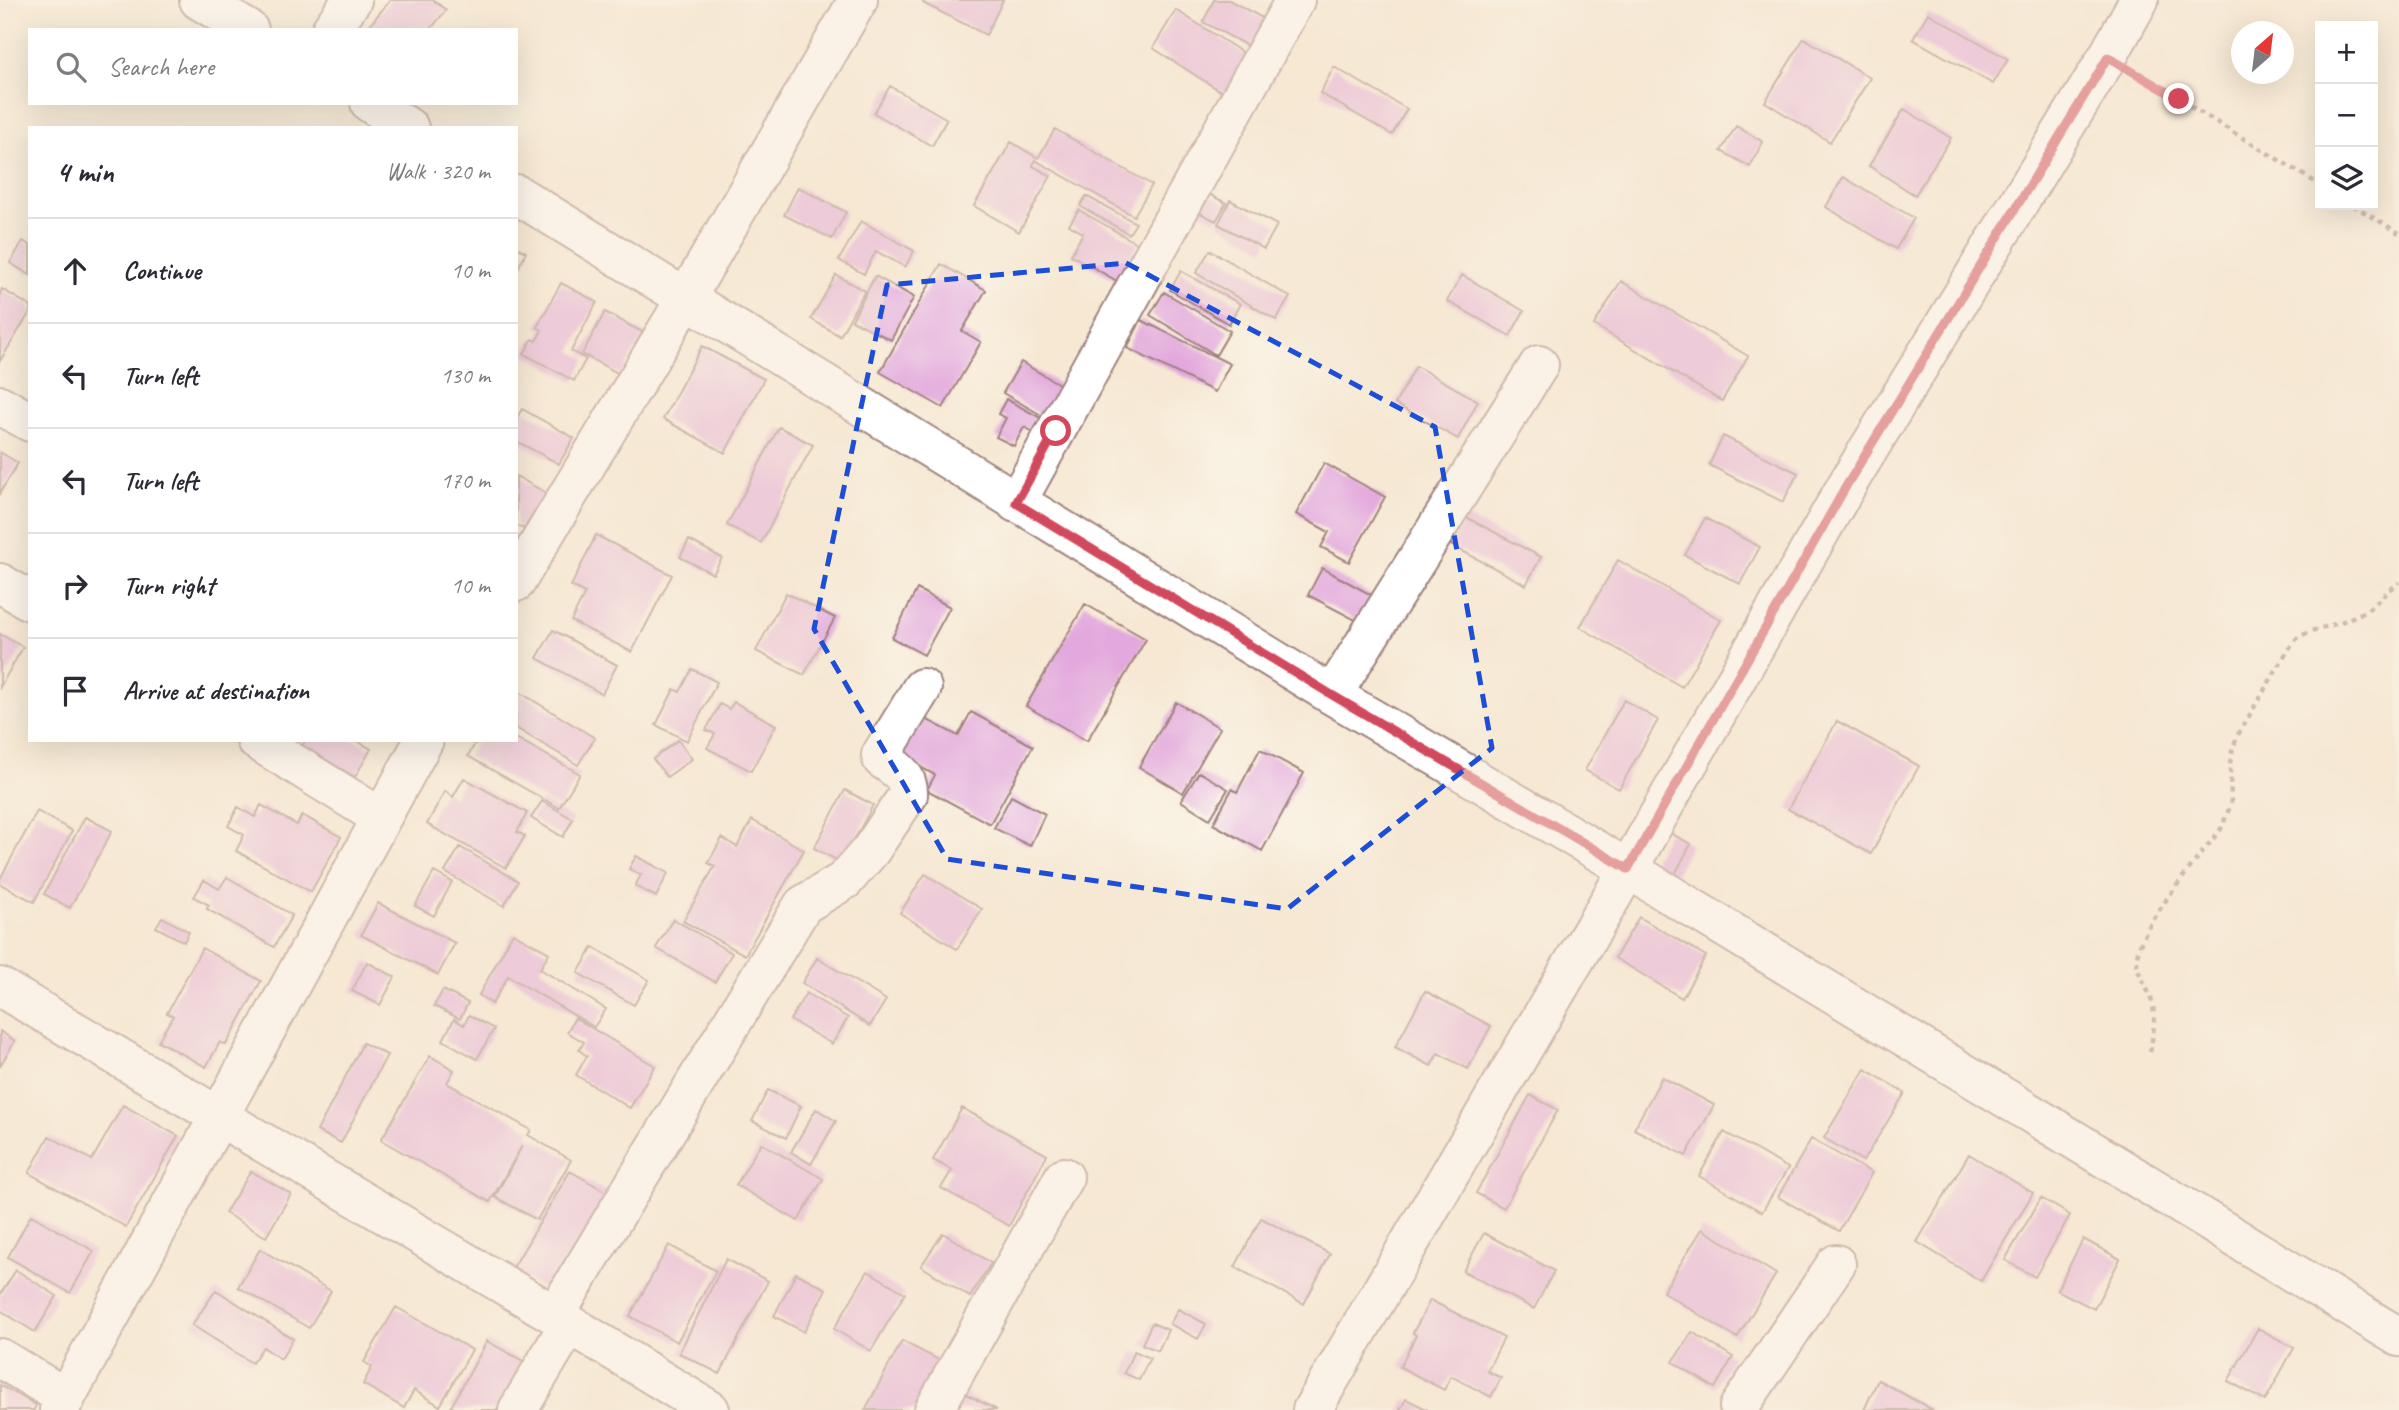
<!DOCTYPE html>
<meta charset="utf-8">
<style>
body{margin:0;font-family:Caveat,sans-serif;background:#f7f7f7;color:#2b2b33}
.controls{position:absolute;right:21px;top:21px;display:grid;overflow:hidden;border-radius:0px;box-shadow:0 7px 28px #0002}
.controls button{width:63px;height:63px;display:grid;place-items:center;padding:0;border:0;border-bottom:2px solid #e1e1e2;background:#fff;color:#2b2b33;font:35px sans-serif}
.compass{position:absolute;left:2231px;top:21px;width:63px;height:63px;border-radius:50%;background:#fff;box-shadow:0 7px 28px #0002;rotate:28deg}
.stop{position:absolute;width:21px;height:21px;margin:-16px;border:5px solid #d1495b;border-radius:50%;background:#fff}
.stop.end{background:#d1495b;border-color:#fff;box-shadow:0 2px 7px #0008}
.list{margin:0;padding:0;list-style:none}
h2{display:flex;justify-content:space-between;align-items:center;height:91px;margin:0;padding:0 28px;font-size:30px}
h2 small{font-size:23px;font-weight:400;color:#7c7c81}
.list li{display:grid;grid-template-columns:46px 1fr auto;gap:21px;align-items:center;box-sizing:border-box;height:105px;padding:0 28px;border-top:2px solid #e1e1e2}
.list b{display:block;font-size:26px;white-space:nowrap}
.list em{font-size:23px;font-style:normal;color:#7c7c81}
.icon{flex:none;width:38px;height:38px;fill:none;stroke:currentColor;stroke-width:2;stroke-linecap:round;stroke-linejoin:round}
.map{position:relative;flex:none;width:2399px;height:1410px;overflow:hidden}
.search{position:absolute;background:#fff;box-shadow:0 7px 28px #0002;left:28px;top:28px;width:490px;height:77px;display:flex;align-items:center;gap:18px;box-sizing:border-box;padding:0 24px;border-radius:0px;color:#7c7c81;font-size:26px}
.panel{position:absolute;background:#fff;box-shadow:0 7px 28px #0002;left:28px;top:126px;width:490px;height:616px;border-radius:0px}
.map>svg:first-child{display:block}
</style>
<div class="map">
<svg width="2399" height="1410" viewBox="0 0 2399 1410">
<rect width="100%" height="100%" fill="#fbf7ec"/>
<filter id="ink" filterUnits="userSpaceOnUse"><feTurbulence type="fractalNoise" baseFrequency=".0143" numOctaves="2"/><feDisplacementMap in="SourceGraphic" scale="14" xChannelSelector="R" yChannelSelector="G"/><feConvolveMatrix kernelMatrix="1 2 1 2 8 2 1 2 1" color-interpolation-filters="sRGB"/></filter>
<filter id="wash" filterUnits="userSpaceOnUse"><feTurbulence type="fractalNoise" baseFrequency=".00686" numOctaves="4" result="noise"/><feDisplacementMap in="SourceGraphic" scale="28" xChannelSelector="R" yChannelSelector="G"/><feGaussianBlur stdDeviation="1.57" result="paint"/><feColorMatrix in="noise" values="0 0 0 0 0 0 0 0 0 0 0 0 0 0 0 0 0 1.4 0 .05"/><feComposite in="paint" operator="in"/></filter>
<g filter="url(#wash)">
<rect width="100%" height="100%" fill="#f6e8d3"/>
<g id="blocks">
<path fill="#e3a8dd" d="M390,0H433L446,10L430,30H374L369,26Z
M925,0H1003L986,35L923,3Z
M1214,0H1229L1270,22L1255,50L1203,22Z
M1176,10L1248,56L1225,94L1153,48Z
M1928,13L2008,59L1993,84L1913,39Z
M1804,38L1870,78L1830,142L1765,102Z
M1334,67L1407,109L1392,135L1320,93Z
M890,86L947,119L932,146L874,113Z
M1904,109L1951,138L1915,195L1869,166Z
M1736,126L1763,142L1750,167L1721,151Z
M1055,129L1152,185L1134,216L1035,160L1033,166L1051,176L1019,232L974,206L1011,142L1038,158Z
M1843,177L1914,218L1896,249L1826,207Z
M798,187L846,212L832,239L784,215Z
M1205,192L1226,203L1216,221L1196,211Z
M1086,196L1136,223L1129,234L1080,206Z
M1230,200L1277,225L1264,249L1218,224Z
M1079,210L1138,244L1117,281L1071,255L1083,233L1069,225Z
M861,221L914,251L905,267L876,251L864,274L839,260Z
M23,241L30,245V275L10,263Z
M516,247L526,252L516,273Z
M1210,250L1290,297L1276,320L1196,273Z
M941,264L986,290L962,331L981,342L943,408L880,372Z
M1181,271L1240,304L1229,324L1170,290Z
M836,275L865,291L840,336L811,319Z
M1462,275L1524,311L1510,336L1447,301Z
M875,276L914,297L891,340L852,320Z
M1621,281L1748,356L1722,401L1594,325Z
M561,283L597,302L571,351L586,359L574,381L524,354L532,339L536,341L542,330L537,327Z
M2,289L30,306V312L0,361V293Z
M1164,292L1230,331L1216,355L1150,315Z
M605,312L644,333L621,375L582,354Z
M1141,320L1230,364L1215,392L1127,348Z
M702,346L764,379L725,453L663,419Z
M1021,362L1066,388L1048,419L1003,393Z
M1416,366L1478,401L1458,439L1395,404Z
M1006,399L1046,421L1039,435L1024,427L1014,446L996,437L1006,418L998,414Z
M522,409L574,438L559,464L516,441V419Z
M779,427L813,445L761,543L727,525Z
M1723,436L1798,473L1783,502L1709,465Z
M0,452L18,463L0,493Z
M1324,463L1385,497L1349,562L1321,547L1329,532L1296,514Z
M516,476L553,497L532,533L516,525Z
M1466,517L1541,557L1526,585L1451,545Z
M1705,518L1760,547L1740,584L1685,555Z
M596,535L672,575L632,652L571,621L585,593L571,586Z
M689,540L722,558L713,574L680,557Z
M1618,560L1721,620L1682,687L1580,627Z
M1322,568L1375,597L1361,623L1308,595Z
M917,589L950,607L924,655L892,638Z
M786,593L835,618L804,675L756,651Z
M1085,604L1146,639L1087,741L1026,706Z
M553,630L617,665L602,694L537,658Z
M0,634L23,647L0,687Z
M692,669L717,682L687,741L656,725L674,689L680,692Z
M516,690L595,738L578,765L516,728Z
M1624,700L1658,720L1619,789L1585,770Z
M734,702L776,725L751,771L707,748L715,734L706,730L720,704L729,709Z
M1176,702L1220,728L1183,793L1139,767Z
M971,712L1033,746L990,824L927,790L935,775L900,756L922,717L958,736Z
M1837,721L1919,766L1871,854L1788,809Z
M516,738L580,774L559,808L468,756L477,740H516Z
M306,740H355L371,749L355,777L302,746Z
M678,740L692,759L667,777L653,759Z
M1260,749L1304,773L1262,851L1213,824L1232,789L1237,792Z
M1199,772L1228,789L1210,819L1181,801Z
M464,778L527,813L517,832L525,836L506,868L427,824L445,791L453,797Z
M845,790L873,805L842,863L814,848Z
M1011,796L1045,814L1030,846L994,828Z
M542,801L573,819L563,837L531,818Z
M261,805L297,825L302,815L341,837L311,892L236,851L244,835L228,826L238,807L255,817Z
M37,811L72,831L34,902L0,884V879Z
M85,817L112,831L70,908L44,894Z
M752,820L804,850L745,955L683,921L715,866L708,863L722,838L737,847Z
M1668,832L1691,844L1672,880L1649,868Z
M460,847L518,881L504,906L445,872Z
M636,856L668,873L656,897L635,886L641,875L629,869Z
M434,872L452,882L434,916L415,906Z
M925,874L982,909L957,949L900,913Z
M227,877L292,915L274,947L207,909L209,905L194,897L204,880L219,889Z
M378,903L455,943L438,975L361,935Z
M162,917L189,932L184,942L156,927Z
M1639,917L1706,956L1682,998L1615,958Z
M673,919L732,953L715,982L656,948Z
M513,933L549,953L540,969L606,1009L594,1027L508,976L492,1004L479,995Z
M593,947L649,980L634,1005L578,973Z
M202,948L261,981L226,1045L220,1042L206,1067L158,1041L173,1016L167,1013Z
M817,958L886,1000L870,1026L802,983Z
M367,962L395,977L380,1005L352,991Z
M443,990L468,1003L460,1019L434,1006Z
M1425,991L1491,1026L1468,1069L1438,1053L1431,1066L1395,1047Z
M806,993L848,1018L832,1044L790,1020Z
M469,1015L494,1029L477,1059L443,1040L454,1019L464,1025Z
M575,1018L655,1066L630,1108L576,1075L587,1056L579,1050L584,1042L567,1032Z
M0,1031L15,1041L0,1066Z
M363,1043L387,1055L341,1143L317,1131Z
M430,1056L454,1070L447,1083L531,1130L528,1135L571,1160L537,1220L495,1197L522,1146L490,1202L381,1140Z
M1865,1069L1905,1093L1863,1161L1824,1138Z
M1662,1077L1714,1105L1686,1156L1634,1129Z
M768,1090L801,1106L786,1138L752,1121Z
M1530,1095L1558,1110L1504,1208L1476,1193Z
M123,1105L178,1136L126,1227L29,1173L49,1136L92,1160Z
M962,1108L1047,1155L1009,1226L941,1188L952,1170L933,1160Z
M816,1109L836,1121L811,1164L791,1152Z
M1724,1132L1788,1168L1762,1212L1699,1176Z
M1811,1139L1872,1173L1839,1231L1778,1197Z
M761,1143L823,1179L798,1221L736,1185Z
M1969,1154L2033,1193L1981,1281L1917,1242Z
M251,1171L291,1194L266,1237L225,1213Z
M570,1171L610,1194L553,1294L511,1271Z
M2041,1198L2070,1215L2035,1277L2005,1260Z
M31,1215L94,1251L70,1293L8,1257Z
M1261,1218L1330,1254L1304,1304L1235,1267Z
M1702,1229L1776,1274L1737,1338L1663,1292Z
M943,1233L991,1263L970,1297L921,1266Z
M1484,1233L1554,1271L1534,1309L1463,1271Z
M2083,1239L2120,1259L2094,1309L2057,1290Z
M669,1245L716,1271L677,1342L630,1316Z
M260,1249L331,1291L309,1328L238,1287Z
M726,1259L768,1281L720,1374L679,1353Z
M16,1270L57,1296L35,1332L0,1310V1295Z
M868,1271L905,1293L871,1351L834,1329Z
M796,1273L826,1289L804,1332L774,1316Z
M216,1290L293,1339L281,1359L263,1347L252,1363L192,1325Z
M1430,1300L1504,1338L1487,1371L1501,1378L1491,1397L1451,1376L1444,1390L1400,1367L1416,1335L1413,1333Z
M396,1307L472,1350L440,1406L414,1390L404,1408L363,1384L372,1367L364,1362Z
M1178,1309L1206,1324L1198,1339L1170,1324Z
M1152,1323L1168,1330L1158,1351L1142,1344Z
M2258,1328L2294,1348L2265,1401L2228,1381Z
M1692,1332L1733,1357L1715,1388L1673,1362Z
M487,1341L530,1365L505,1410H458L451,1407Z
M902,1341L952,1367L929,1410H865Z
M1134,1351L1150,1358L1139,1380L1124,1373Z
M1878,1380L1933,1410H1864Z
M0,1385L36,1405L34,1410H0Z
M962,1392L997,1410H953Z
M1406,1399L1428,1410H1400Z"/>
</g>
</g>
<g filter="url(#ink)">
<use href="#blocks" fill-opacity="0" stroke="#a0847f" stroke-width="2"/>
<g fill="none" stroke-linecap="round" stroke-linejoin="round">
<g stroke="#a0847f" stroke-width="42">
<path id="minor" d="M199,0L249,30
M331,30L352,0
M370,103L409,128
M516,194L1332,695L1628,869L2399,1337
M0,405L30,422
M1016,503L1295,0
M516,582L685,300L858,0
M0,583L30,601
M1332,695L1539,365
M256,740L380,817
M0,987L555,1315L710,1410
M555,1315L803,905L845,880L871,850L908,795C909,776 897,769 882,759L881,755L922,688
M0,1358L66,1398
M1739,1407L1836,1264
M59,1410L424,740
M518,1410L569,1324
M934,1410L1064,1177
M1312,1410L1628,869L1848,483L2108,56L2139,0"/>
</g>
<path stroke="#a0847f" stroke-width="4.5" stroke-dasharray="5 5" stroke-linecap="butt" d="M2139,75L2320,185
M2353,205L2399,233
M2150,1052C2153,1034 2157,1017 2151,999C2147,985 2136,974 2137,959C2137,929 2201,855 2221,829L2231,804L2230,763L2233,747L2239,733L2288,650L2297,638L2311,631L2339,623L2366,611L2399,582"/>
<use href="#minor" stroke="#fff" stroke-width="38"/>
</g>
</g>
<g fill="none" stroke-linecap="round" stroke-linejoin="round" filter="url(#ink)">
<path stroke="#d1495b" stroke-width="9" d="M1056,431L1016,503L1332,695L1628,869L1848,483L2108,57L2179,99"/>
</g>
<path d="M0 0H2399V1410H0ZM1126,263L1435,427L1492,748L1287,909L947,859L814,629L887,285Z" fill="#f6e8d3" fill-opacity=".55" fill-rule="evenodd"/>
<path fill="none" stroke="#1d4ed8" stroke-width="5" stroke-dasharray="14 9" stroke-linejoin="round" d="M1126,263L1435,427L1492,748L1287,909L947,859L814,629L887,285Z"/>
</svg>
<div class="controls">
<button>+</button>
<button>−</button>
<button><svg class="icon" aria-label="layers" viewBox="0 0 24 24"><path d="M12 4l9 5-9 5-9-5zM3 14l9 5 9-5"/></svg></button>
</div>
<svg class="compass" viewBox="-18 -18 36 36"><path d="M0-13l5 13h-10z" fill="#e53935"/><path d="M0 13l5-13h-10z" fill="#7c7c81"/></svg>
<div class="stop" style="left:1056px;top:431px"></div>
<div class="stop end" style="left:2179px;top:99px"></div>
<div class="search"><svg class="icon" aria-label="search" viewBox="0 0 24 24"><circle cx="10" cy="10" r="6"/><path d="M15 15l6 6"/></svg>Search here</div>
<section class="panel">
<h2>4 min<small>Walk · 320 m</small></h2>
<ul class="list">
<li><svg class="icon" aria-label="ahead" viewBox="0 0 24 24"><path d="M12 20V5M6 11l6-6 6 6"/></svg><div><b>Continue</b></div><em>10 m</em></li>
<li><svg class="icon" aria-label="left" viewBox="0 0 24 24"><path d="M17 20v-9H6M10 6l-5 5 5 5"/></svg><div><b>Turn left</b></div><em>130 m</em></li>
<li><svg class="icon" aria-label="left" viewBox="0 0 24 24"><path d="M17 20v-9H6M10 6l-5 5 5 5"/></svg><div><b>Turn left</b></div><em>170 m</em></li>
<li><svg class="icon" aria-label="right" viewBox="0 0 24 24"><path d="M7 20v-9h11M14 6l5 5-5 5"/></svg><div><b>Turn right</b></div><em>10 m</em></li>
<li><svg class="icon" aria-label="arrive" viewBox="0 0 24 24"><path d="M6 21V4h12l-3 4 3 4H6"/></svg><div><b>Arrive at destination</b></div></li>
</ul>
</section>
</div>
